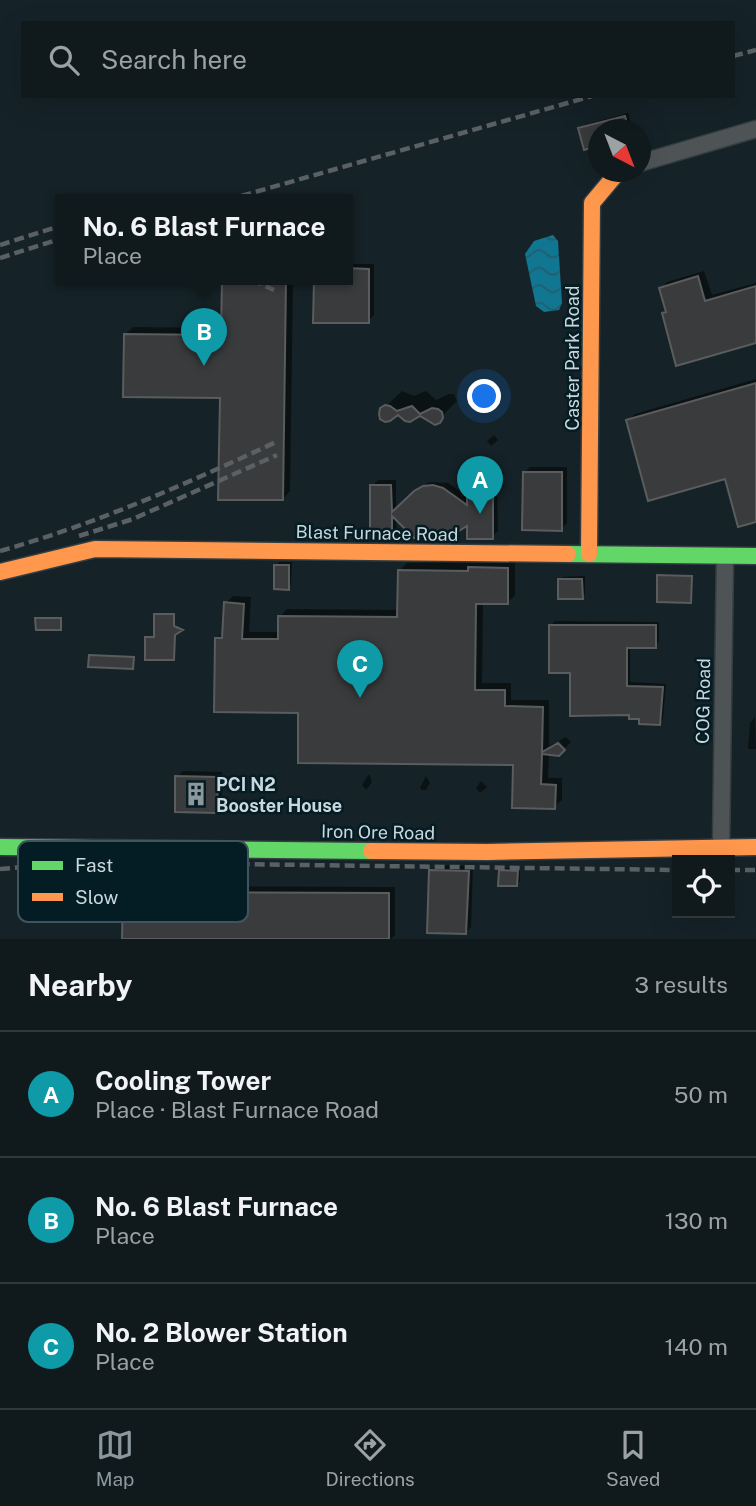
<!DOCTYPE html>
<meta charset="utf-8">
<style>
body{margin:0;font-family:"Public Sans",sans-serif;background:#192326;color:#f1f3f6}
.controls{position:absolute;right:21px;bottom:21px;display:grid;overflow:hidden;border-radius:0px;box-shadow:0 7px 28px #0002}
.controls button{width:63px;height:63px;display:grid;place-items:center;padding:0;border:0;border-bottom:2px solid #30383b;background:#101a1d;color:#f1f3f6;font:35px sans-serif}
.compass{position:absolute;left:588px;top:119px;width:63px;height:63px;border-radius:50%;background:#101a1d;box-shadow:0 7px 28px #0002;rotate:138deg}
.you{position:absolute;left:485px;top:397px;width:24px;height:24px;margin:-18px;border:5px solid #fff;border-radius:50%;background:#1a73e8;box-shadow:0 0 0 10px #1a73e833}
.badge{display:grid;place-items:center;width:46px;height:46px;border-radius:50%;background:#8b989d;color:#fff;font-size:23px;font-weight:700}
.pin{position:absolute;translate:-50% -58px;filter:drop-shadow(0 2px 4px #0008)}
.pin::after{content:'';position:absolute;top:37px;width:24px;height:21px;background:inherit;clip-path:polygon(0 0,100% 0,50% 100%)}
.popup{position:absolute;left:55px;top:194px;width:298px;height:91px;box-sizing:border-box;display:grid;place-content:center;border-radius:0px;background:#101a1d;filter:drop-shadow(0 2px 5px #0005);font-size:23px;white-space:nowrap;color:#9ca1a4}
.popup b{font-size:26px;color:#f1f3f6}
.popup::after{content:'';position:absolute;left:50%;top:100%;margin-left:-14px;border:14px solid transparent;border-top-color:#101a1d}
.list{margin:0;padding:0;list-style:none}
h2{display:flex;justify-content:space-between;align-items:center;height:91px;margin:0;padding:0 28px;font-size:30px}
h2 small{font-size:23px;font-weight:400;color:#9ca1a4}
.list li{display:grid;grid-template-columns:46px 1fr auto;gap:21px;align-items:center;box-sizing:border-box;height:126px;padding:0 28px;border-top:2px solid #30383b}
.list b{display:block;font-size:26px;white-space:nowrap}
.list p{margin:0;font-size:23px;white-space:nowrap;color:#9ca1a4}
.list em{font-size:23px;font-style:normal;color:#9ca1a4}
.icon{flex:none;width:38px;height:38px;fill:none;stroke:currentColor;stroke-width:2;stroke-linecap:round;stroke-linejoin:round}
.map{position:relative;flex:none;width:756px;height:939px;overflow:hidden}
.search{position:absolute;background:#101a1d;box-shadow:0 7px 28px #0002;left:21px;right:21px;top:21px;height:77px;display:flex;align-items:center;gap:18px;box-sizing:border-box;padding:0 24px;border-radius:0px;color:#9ca1a4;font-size:26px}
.sheet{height:469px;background:#101a1d}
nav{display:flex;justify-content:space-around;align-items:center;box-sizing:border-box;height:98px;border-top:2px solid #30383b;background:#101a1d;font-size:19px;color:#9ca1a4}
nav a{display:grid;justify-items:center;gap:4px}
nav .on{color:#8b989d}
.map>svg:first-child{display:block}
</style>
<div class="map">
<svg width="756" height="939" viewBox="0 0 756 939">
<defs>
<pattern id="water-waves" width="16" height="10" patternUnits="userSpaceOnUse" patternTransform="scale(1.75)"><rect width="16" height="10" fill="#107691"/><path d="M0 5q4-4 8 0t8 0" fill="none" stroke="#245e6d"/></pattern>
</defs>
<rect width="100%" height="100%" fill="#152227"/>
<path fill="url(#water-waves)" d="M553,235L558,241L562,303L559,310L544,312L536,306L525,254L534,241Z"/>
<path fill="#0007" d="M628,113L633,130H598V145L585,148L580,128L584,125Z
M348,264H374V315L368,321L348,280Z
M704,271L712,295L756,283V341L664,314L667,310L661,288L667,282Z
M223,280H293L290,491L283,499L221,396L126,334L133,327L223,328Z
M756,379V519L726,477L627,421L635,414Z
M402,391L414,396L426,391L436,400L449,394H454L457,401L435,423L420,414L410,420L399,413L381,411Z
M494,435L498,440L491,446L487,441Z
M530,467H567V523L561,529L524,473Z
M378,480H396V510L422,486L430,482L448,483L469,497V491L475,485H497L498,531L492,537L469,523L396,519L397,531L391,536L372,486Z
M515,561V595L507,603H483L482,683H511V700H549V746L555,743L561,749H564L558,754L549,753L548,778H562V800L554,807L515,764L300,711L217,639L224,632L226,603L233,596L251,597L249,632H280V617L287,609L399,610L400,570L407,563Z
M279,562H292L291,584L288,588L276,566Z
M660,574L692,575V600L659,576Z
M585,576V594L582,598L559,580L563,577Z
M555,621L659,622V642L655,646L630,647V682L666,684L663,719L659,723L631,714L572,671L551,625Z
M755,717L756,749H748L750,723Z
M566,737L571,742L565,748L559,741Z
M183,771L222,772V805L216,811L177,777Z
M369,774L372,782L366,790L362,785Z
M426,776L430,783L426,790H422L420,788Z
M481,781L487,787L480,793L476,788Z
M437,865L473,866L471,927L466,932L431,871Z
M504,868H520V881L517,884L500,871Z
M131,886L395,887V935L391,939H124L125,893Z"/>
<path fill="#3a3b3c" stroke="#5b5c5d" stroke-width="2" d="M625,116L629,130H598V146L584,150L578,128Z
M347,268L369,269V323H313L314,280H347Z
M698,276L705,301L756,286V343L676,366L662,313L666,312L659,288Z
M222,280H286L283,500H218L220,398L123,397L124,334L221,335Z
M756,383V522L738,527L725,479L648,501L626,420Z
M385,405L390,406L397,411L412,406L420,414L432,408L438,409L442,412L443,418L440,423L435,425L420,416L410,422L405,421L398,415L390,421L385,422L380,419L379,414L380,408Z
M523,472H562V531L522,530Z
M370,485H391L392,512L414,491L423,486L433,485L443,488L467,505V490H493V539H467V526L446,539L414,538L392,516V538H370Z
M274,565H289V590L274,589Z
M468,567L508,568V604H476L475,690H505V706L543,707L542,752L558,743L565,750L559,756L542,754L541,784L556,785L555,809L512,808L513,765L298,763V713L214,712L215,638H222L224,602L244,604L242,639H278V616L397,617L398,570L468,571Z
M657,575L692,576L691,603L657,602Z
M558,579H582L583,599H558Z
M154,614H174V626L183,630L175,635L174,660H145V637H154Z
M35,618H61V630H36Z
M549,625H656V648H627V686L663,687L660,725L639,724V719H629V715L570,716V673H549Z
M89,655L134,657L133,669L88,667Z
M175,776L218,777L217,813L175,812Z
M429,870L469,871L466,934L427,933Z
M499,870L518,871L517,886H498Z
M123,892L389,893V939H122Z"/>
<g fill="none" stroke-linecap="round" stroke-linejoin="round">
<g stroke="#343e42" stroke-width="19">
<path id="street" d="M640,163L756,129
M721,847L725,556"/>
</g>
<g stroke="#343e42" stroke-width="19">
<path id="fast" d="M568,554L756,556
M0,847L371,851"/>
</g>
<g stroke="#343e42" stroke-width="19">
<path id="slow" d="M589,554L592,203L618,172
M0,572L95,549L568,554
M371,851L487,852L756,847"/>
</g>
<use href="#street" stroke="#4e5456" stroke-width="16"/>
<use href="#fast" stroke="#63d668" stroke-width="16"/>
<use href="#slow" stroke="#ff974d" stroke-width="16"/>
<path stroke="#5a6063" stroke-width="4.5" stroke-dasharray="10 5" stroke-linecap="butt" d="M733,56L756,50
M227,200L592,96
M0,245L60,226
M0,258L60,239
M252,280L274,290
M79,536L133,519L277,455
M0,551C96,524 186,484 276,442
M0,869L81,862L677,870
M730,870H756"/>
</g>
<defs>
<g id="building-bare" transform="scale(1.89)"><path d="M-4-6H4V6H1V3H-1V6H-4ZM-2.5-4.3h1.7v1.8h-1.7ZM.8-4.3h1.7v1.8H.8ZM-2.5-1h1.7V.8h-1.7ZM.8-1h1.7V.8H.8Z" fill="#8b989d" stroke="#041c24" stroke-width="2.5" paint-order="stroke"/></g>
</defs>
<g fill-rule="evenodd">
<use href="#building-bare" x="196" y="794"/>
</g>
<g text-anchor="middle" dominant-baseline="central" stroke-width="5" stroke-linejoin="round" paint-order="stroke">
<g font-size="18" fill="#cad8dd" stroke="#041c24">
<text transform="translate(572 358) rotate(-90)">Caster Park Road</text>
<text transform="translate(377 533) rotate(1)">Blast Furnace Road</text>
<text transform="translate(703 701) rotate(-89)">COG Road</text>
<text transform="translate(378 832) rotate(1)">Iron Ore Road</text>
</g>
<g font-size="18" font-weight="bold" fill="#cad8dd" stroke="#041c24" text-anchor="start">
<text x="216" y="784">PCI N2<tspan x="216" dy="21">Booster House</tspan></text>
</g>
</g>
<rect x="18" y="841" width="230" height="81" rx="10" fill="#041c24" stroke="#3f545c" stroke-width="2"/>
<rect x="32" y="861" width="31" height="9" fill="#63d668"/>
<rect x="32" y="893" width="31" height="8" fill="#ff974d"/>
<g font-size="19" fill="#cad8dd">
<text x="75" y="872">Fast</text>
<text x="75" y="904">Slow</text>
</g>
</svg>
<div class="controls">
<button><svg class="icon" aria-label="locate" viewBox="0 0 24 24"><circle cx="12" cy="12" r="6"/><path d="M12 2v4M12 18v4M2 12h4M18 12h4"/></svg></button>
</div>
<svg class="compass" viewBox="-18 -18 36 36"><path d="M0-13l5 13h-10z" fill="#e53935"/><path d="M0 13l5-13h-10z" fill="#9ca1a4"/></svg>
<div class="you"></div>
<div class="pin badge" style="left:480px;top:514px;background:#0f9aa8">A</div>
<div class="pin badge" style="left:204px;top:366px;background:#0f9aa8">B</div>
<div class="popup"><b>No. 6 Blast Furnace</b>Place</div>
<div class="pin badge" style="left:360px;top:698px;background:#0f9aa8">C</div>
<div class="search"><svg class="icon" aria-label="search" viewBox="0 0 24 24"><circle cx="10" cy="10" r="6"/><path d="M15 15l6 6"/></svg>Search here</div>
</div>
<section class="sheet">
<h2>Nearby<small>3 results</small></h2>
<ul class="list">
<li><span class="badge" style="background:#0f9aa8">A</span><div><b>Cooling Tower</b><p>Place · Blast Furnace Road</p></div><em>50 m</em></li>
<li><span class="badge" style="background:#0f9aa8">B</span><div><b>No. 6 Blast Furnace</b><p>Place</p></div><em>130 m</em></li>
<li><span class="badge" style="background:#0f9aa8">C</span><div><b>No. 2 Blower Station</b><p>Place</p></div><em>140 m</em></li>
</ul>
</section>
<nav>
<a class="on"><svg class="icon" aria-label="map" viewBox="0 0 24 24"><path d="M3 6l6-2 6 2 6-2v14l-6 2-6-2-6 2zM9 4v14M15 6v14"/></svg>Map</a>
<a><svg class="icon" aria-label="directions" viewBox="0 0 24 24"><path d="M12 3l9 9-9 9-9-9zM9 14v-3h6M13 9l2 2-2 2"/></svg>Directions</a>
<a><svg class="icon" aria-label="saved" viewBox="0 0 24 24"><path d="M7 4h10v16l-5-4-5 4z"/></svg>Saved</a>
</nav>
